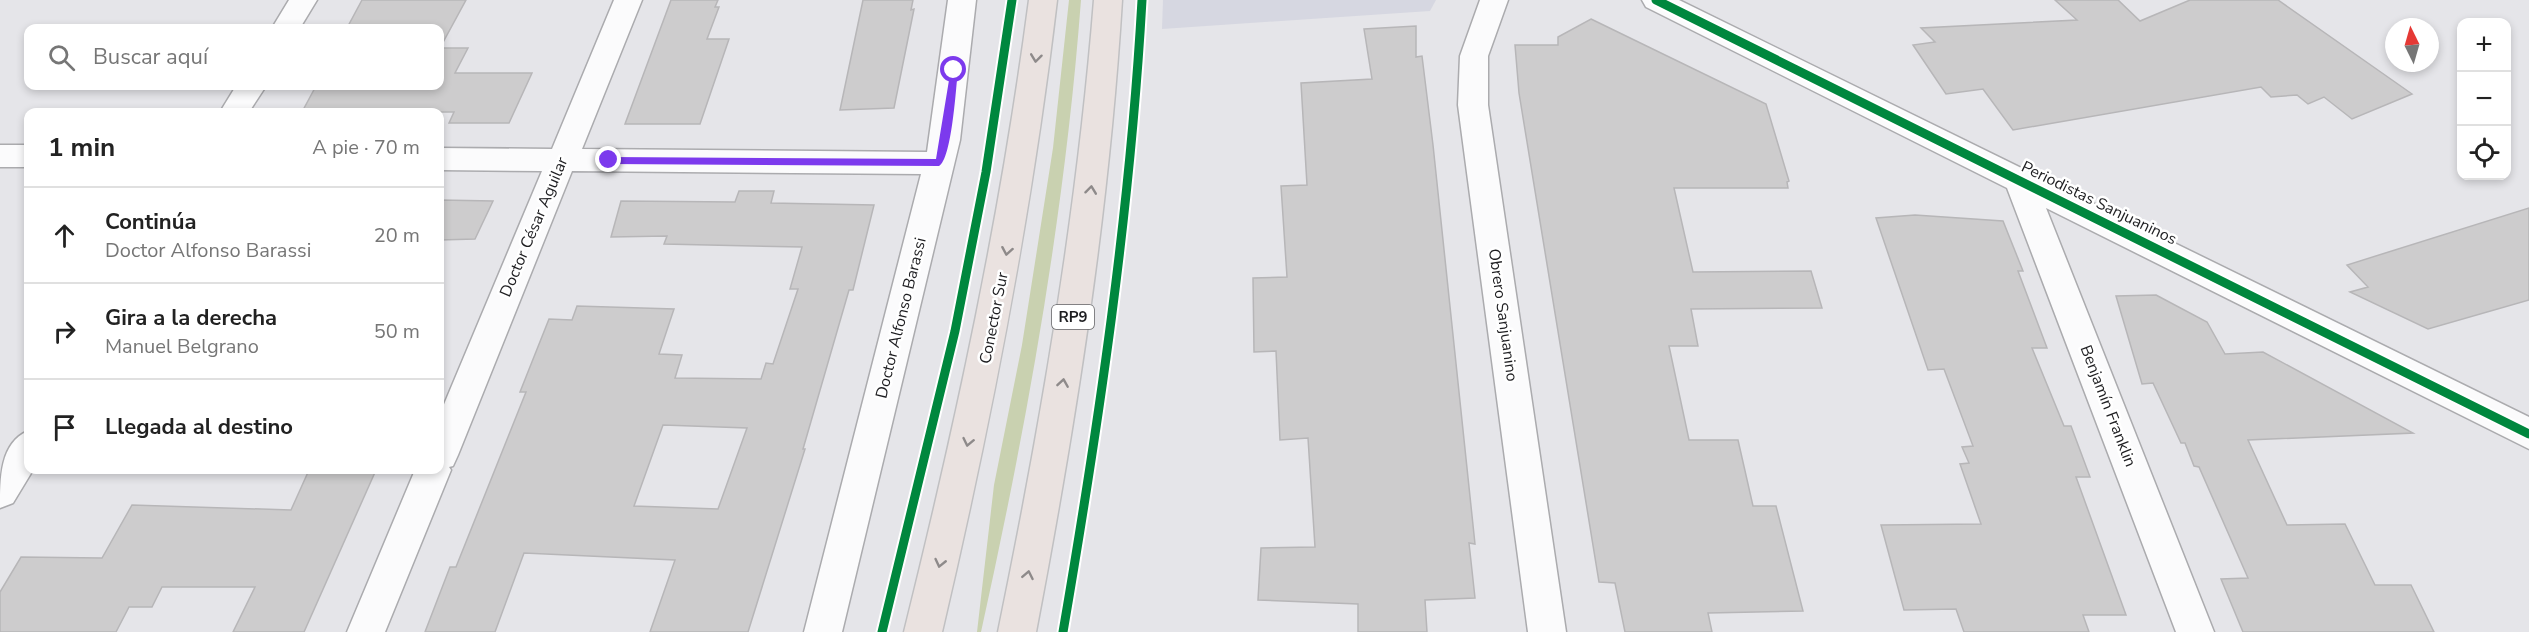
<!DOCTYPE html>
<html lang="es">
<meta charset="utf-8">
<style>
body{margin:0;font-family:"Nunito Sans",sans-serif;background:#f6f6f6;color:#222}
.controls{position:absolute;right:18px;top:18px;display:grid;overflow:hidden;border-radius:12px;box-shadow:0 3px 9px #0003}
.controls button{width:54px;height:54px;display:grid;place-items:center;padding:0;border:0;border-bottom:2px solid #e0e0e0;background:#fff;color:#222;font:30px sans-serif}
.compass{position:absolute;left:2385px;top:18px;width:54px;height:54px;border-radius:50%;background:#fff;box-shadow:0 3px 9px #0003;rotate:355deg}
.stop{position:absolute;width:18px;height:18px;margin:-14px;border:4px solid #7c3aed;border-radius:50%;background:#fff}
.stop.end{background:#7c3aed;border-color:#fff;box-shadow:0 2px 6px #0008}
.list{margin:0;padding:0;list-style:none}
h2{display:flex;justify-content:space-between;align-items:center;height:78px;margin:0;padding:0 24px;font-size:26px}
h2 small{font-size:20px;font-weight:400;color:#767676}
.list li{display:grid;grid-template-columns:39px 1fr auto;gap:18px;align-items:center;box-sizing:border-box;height:96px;padding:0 24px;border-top:2px solid #e0e0e0}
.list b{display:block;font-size:22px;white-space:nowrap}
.list p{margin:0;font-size:20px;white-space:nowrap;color:#767676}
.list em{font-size:20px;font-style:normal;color:#767676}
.icon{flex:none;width:33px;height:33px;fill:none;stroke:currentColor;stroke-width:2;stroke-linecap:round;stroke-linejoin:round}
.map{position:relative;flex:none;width:2529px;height:632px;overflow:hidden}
.search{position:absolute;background:#fff;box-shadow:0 3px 9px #0003;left:24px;top:24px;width:420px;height:66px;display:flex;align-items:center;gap:15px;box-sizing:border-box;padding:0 21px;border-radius:12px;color:#767676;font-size:22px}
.panel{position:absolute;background:#fff;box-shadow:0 3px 9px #0003;left:24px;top:108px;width:420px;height:366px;border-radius:12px}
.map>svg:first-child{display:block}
</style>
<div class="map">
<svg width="2529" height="632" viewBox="0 0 2529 632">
<rect width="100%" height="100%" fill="#e5e5e9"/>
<path fill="#d6d7e1" d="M1163,0H1436L1430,11L1162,29Z"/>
<path fill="#c9d1b0" d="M1069,0H1081C1065,213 1027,424 981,632H977L994,485L1022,345L1053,148Z"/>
<path fill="#cdcccd" stroke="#b7b6b8" stroke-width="1.5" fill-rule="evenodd" d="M362,0H466L440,48H468L455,73H532L509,123H449L454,112H302L316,86H440V28H347Z
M671,0H718L715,7H719L707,39H729L700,124H625Z
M863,0H913L911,10L914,9L894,108L840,110Z
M2055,0H2118L2140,21L2190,0H2278L2412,94L2352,119L2324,97L2308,104L2297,95L2271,97L2261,87L2013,130L1983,89L1946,94L1913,45L1935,42L1921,28L2077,20Z
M1591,19L1766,104L1789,181L1787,182L1788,188H1674L1693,272L1811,271L1822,308L1691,309L1698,346H1669L1689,440H1738L1753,506H1776L1803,611L1708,613L1712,632H1625L1615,583L1599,582L1519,93L1515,45H1558V37Z
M1416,26V57L1422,56L1433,145L1475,544L1469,543L1475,598L1425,600L1427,632H1358V604L1258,600L1261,548L1315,547L1308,438L1280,440L1276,351L1254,352L1253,278L1287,277L1281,186L1307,185L1301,83L1372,79L1364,29Z
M739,191H774L771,203L874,205L853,290H849L803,449H805L748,632H650L675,560L524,553L495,632H425L450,567H456L526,392H520L549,319L572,320L577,306L674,309L659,354L682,355L675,378L761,379L766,363L773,364L798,289H790L802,247L664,244L667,236L611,237L621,201L735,202ZM663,425L747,428L718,509L634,506Z
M440,200L493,201L475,239L440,240Z
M2529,208V300L2428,329L2350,292L2368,287L2347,265Z
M1915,215L2003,221L2023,271H2018L2047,348H2032L2064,426H2071L2090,477H2076L2126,615H2083L2089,632H1964L1956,609L1904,610L1881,525L1981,524L1960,464L1969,463L1962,447L1973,446L1944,369L1928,370L1876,218Z
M2156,295L2207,322L2225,354L2263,352L2413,433L2248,440L2287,525L2345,524L2375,585H2411L2434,632H2243L2221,579L2248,578L2199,467L2194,466L2185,443H2181L2153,383L2142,384L2116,296Z
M309,470H376L304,632H233L255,587H162L152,607H129L116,632H0V592L21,557L102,558L132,505L291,510Z"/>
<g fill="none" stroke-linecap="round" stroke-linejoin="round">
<g stroke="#ababae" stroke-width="3">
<path id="minor" d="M289,0H317L300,28H272Z
M614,0H642L582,149L927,152L948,0H976L960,140L842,632H804L921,174L572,171L458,455L453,466L449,467L451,470L385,632H347L415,470H440V414L542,171L440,170V148L552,149Z
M1480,0H1508L1488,56V105L1566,632H1528L1458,105L1460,56Z
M1642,0H1679L2529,417V449L2046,208L2214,632H2176L2007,188L1646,7Z
M236,86H266L249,112H220Z
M0,145H28V167H0Z
M28,431V470H33L13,503L0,508C0,478 0,443 28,431Z"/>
</g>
<g stroke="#c0c0c2" stroke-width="3">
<path id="primary" d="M1029,0H1057C1032,213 991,423 942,632H904C956,423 1001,214 1029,0Z
M1094,0H1122C1109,213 1076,422 1036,632H998C1041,423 1077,213 1094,0Z"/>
</g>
<use href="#minor" fill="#fbfbfc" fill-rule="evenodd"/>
<use href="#primary" fill="#eae2e0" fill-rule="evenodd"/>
<g stroke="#fff" stroke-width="13">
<path id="cycleway" d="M1656,0L2529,434
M882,632L955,331L986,172L1012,0
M1063,632C1099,422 1130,213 1142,0"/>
</g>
<use href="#cycleway" stroke="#00873e" stroke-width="9"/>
</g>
<defs><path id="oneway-chevron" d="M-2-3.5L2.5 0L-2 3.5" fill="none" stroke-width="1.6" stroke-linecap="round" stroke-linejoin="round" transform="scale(1.5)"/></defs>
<g stroke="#8e8a8a">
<use href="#oneway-chevron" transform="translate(1036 58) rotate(97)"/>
<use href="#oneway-chevron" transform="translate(1091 190) rotate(-83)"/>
<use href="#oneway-chevron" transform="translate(1007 251) rotate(100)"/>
<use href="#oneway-chevron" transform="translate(1063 383) rotate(-81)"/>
<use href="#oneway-chevron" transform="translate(968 442) rotate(102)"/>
<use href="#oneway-chevron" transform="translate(940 563) rotate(103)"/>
<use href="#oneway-chevron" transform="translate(1028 575) rotate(-79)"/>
</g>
<path fill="#7c3aed" d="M951,68L958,70C956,87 952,159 939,166L609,164L605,160L609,157L936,159Z"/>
<g text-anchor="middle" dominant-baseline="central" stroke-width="5" stroke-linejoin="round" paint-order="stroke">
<rect fill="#fff" stroke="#626264" stroke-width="1.5" x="1052" y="305" width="42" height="24" rx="4.5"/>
<g font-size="15" font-weight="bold" fill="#1e1e21">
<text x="1073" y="317">RP9</text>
</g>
<g font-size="16" fill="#1e1e21" stroke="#fff">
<text transform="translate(2099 203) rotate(26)">Periodistas Sanjuaninos</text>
<text transform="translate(534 227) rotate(-67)">Doctor César Aguilar</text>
<text transform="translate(1503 315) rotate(82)">Obrero Sanjuanino</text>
<text transform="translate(901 318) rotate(-76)">Doctor Alfonso Barassi</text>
<text transform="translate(994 318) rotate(-79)">Conector Sur</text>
<text transform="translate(2108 406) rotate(69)">Benjamín Franklin</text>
</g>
</g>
</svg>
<div class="controls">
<button>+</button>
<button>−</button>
<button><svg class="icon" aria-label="locate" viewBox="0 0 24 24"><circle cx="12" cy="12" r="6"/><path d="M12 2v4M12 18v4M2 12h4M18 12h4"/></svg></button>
</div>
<svg class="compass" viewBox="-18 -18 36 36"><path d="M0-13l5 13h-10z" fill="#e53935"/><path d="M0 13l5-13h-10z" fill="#767676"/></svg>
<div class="stop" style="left:954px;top:70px"></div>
<div class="stop end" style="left:609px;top:160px"></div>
<div class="search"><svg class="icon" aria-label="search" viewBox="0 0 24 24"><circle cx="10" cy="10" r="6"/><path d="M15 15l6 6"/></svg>Buscar aquí</div>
<section class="panel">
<h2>1 min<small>A pie · 70 m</small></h2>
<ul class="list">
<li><svg class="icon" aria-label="ahead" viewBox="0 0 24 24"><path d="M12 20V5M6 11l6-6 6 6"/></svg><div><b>Continúa</b><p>Doctor Alfonso Barassi</p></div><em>20 m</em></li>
<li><svg class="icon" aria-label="right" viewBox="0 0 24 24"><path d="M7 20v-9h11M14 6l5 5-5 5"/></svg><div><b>Gira a la derecha</b><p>Manuel Belgrano</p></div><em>50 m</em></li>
<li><svg class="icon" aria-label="arrive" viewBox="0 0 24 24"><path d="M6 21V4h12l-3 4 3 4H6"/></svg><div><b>Llegada al destino</b></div></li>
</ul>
</section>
</div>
